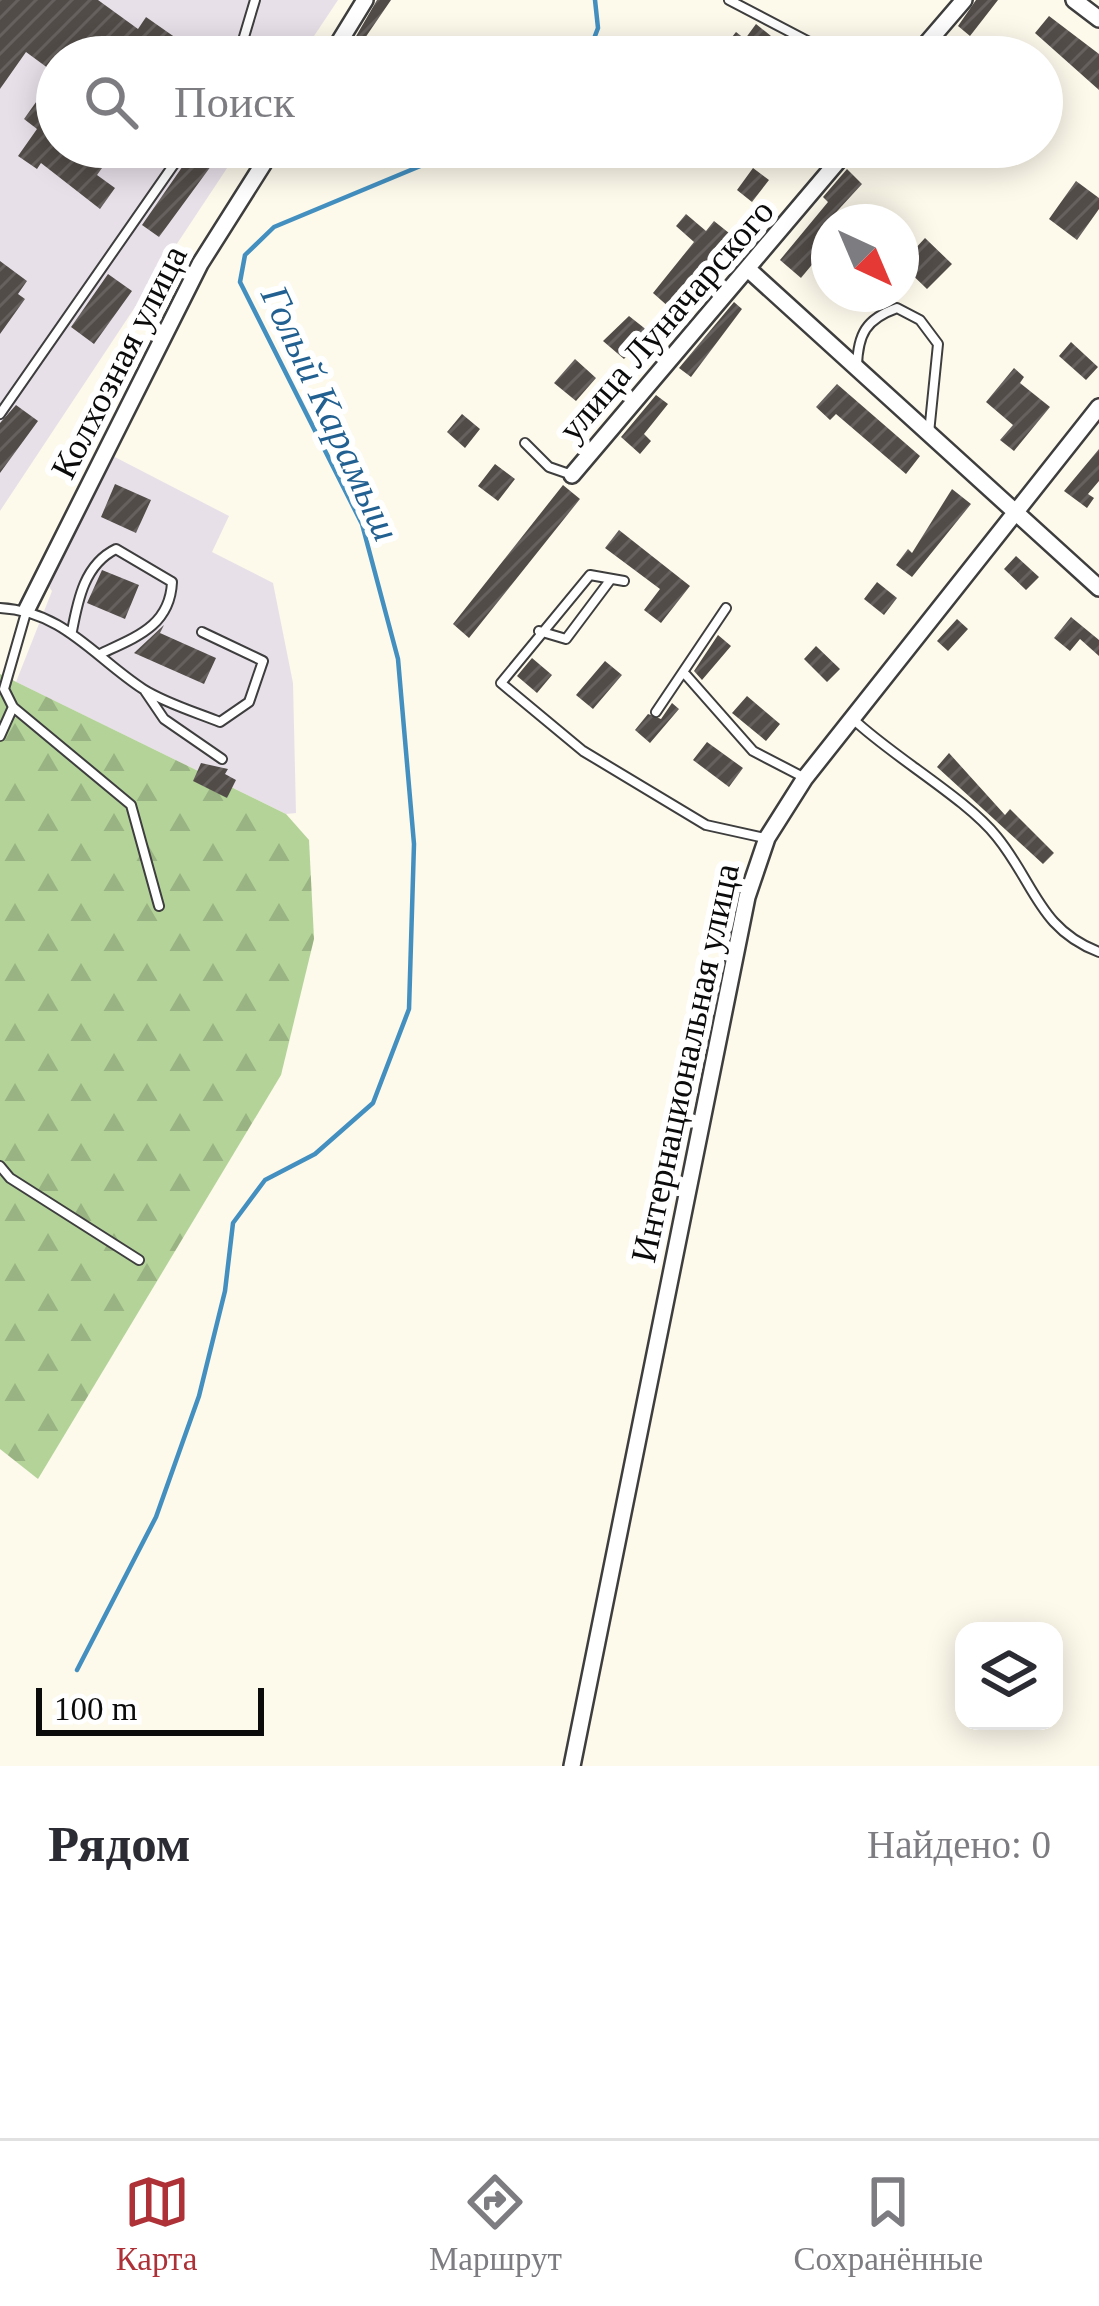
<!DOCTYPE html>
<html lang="ru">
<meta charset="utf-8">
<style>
body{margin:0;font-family:"Times New Roman",serif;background:#f2f2f3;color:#2b2b33}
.controls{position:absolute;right:36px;bottom:36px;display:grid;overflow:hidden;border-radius:24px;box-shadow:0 6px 30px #0003}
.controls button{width:108px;height:108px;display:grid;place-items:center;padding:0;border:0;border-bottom:3px solid #e1e1e2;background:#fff;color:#2b2b33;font:60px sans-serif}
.compass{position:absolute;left:811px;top:204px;width:108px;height:108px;border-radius:50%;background:#fff;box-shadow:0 6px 30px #0003;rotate:136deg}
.scale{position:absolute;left:36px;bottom:30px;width:228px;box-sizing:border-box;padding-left:12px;border:6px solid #0b0b0b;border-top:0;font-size:33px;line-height:42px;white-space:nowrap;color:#0b0b0b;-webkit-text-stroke:9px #fff;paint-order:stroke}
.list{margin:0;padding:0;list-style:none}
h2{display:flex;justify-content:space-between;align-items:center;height:156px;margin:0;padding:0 48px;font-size:51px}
h2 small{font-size:39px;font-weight:400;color:#7c7c81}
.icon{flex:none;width:66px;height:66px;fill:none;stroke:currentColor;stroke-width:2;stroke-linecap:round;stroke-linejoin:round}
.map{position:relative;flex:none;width:1099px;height:1766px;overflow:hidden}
.search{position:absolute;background:#fff;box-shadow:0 6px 30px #0003;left:36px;right:36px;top:36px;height:132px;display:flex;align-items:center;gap:30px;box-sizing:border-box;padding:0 42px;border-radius:66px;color:#7c7c81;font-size:45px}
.sheet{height:372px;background:#fff}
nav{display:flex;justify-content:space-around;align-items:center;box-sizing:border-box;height:168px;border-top:3px solid #e1e1e2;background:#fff;font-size:33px;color:#7c7c81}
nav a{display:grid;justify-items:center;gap:6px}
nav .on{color:#ad3137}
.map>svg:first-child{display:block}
</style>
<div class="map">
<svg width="1099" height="1766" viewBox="0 0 1099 1766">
<defs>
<pattern id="forest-firs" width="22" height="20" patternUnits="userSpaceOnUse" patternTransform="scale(3)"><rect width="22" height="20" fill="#b3d399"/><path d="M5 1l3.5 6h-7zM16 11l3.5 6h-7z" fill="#99b482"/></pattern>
<pattern id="building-hatch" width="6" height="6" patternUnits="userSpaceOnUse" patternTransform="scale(3)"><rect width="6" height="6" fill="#524c48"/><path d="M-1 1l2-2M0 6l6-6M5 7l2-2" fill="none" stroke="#66615e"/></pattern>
</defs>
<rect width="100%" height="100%" fill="#fdf9eb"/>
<path fill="#e8e0e9" d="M0,0H338L300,57H57V147H241L0,511Z
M109,454L229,516L212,552L273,583L293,683L296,813L286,814L16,682L52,591L45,581Z"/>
<path fill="url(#forest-firs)" d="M0,674L286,814L309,840L314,939L281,1075L38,1479L0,1449Z"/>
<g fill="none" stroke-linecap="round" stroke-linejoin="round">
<path stroke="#428fc0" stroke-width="4.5" d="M587,57L598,28L595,0
M77,1670L156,1517L199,1396L225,1291L233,1223L265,1180L315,1154L373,1103L409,1009L414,844L398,659L362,524L240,282L245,255L274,227L466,147"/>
</g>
<path fill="url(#building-hatch)" d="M0,0H98L138,29L146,17L176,38L162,57H57V147H117L97,175L115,188L100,209L41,163L37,169L18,156L37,129L24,119L56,74L26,52L0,89Z
M377,0H391L352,57H344Z
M976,0H998L970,36L958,26Z
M1049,16L1099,54V90L1035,33Z
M756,24L771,36L755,57H747L728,42L736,32L745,39Z
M196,147H225L159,237L142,225Z
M753,168L769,180L752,202L737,190Z
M847,169L862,184L829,220V244L801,278L780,260L828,202L823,197Z
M1076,181L1099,198V209L1077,240L1049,219Z
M686,214L706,231L714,221L729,233L704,272L670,308L653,293L694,242L676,226Z
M925,238L952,264L927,289L901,264Z
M0,261L27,281L18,294L25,299L0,334Z
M108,274L132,291L94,344L71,327Z
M734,302L742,309L691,377L679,368Z
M629,316L648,331L624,359L603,341Z
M1071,342L1098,367L1086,380L1059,356Z
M575,359L596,378L576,401L554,383Z
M1014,368L1024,377L1020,383L1050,407L1014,451L1000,440L1013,425L986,402Z
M837,384L920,456L906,474L836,414L830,420L816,407Z
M656,395L668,404L644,434L651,441L640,454L621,437Z
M16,405L38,421L0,473V423Z
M462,414L480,429L465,448L447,432Z
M1099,449V481L1088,494L1094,498L1087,508L1064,491Z
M495,464L515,479L498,501L478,486Z
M115,484L151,500L136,533L101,517Z
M563,485L580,499L469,638L453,624Z
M952,489L971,504L912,577L896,565L908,549L912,553Z
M619,530L690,586L661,623L644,610L660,589L605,548Z
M1016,556L1039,577L1026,590L1004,569Z
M102,570L139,585L125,619L87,603Z
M877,582L897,598L884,615L864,599Z
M1071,617L1099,640V656L1080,639L1070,651L1054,638Z
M957,619L968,629L948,651L937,641Z
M164,625L160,633L216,658L204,684L134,653Z
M718,635L731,646L702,680L694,671Z
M816,646L840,669L827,682L804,659Z
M532,658L552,675L537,693L517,676Z
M605,661L622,675L593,709L576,695Z
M747,696L780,724L766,741L732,713Z
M672,703L679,709L650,743L635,730L648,714L661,719Z
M707,742L743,768L729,787L693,760Z
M949,753L1005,815L1010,809L1054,853L1043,864L937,767Z
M201,763L228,769L225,774L236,780L227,798L193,781Z"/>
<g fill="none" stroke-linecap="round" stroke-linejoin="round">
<g stroke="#3e3e3e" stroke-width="12">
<path id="lane" d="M729,0L838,57
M238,57L255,0
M857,366C858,334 866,319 897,308L920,320L938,344L929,433
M0,414L186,147
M525,443L549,467L572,475
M624,581L590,575L501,683L583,751L706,825L765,838
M0,608C63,611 94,657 143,689C165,703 195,712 220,722L249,702L263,661L202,632
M27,609L4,689L13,707L131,805L159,906
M72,631C78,599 85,564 116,549L172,582C170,626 136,637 100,654
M539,631L566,639L611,579
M686,675L753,751L803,777
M145,691L164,719L222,759
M656,712L726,608
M853,719C893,757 967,799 997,837C1035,884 1039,929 1099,952
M0,736L13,707
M0,1166L10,1178L139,1260"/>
</g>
<g stroke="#3e3e3e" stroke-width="20">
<path id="street" d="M1074,0L1099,19
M330,57L365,0
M915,57L964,0
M749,270L1099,588
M572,475L850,147
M27,609L200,264L274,147
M572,1766L747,897L767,838L805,778L1099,407"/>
</g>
<use href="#lane" stroke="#fff" stroke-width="8"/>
<use href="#street" stroke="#fff" stroke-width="15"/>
</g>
<g text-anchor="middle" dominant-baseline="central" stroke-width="12" stroke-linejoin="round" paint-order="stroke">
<g font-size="36" fill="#0b0b0b" stroke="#fff">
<text transform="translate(666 320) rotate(-49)">улица Луначарского</text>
<text transform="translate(119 362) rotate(-63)">Колхозная улица</text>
<text transform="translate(685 1063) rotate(-78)">Интернациональная улица</text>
</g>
<g font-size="39" font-style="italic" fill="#216090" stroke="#fff">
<text transform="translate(331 413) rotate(65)">Голый Карамыш</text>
</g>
</g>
</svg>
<div class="controls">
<button><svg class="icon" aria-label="layers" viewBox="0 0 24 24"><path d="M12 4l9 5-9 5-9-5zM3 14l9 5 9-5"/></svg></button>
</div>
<svg class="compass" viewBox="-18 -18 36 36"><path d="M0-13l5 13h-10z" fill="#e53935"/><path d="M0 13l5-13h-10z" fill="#7c7c81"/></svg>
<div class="scale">100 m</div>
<div class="search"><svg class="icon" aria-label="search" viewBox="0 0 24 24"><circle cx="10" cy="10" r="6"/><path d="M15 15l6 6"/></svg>Поиск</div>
</div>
<section class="sheet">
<h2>Рядом<small>Найдено: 0</small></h2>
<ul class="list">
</ul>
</section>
<nav>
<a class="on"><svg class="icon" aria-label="map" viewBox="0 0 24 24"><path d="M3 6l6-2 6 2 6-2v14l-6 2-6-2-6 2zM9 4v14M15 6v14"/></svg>Карта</a>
<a><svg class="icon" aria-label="directions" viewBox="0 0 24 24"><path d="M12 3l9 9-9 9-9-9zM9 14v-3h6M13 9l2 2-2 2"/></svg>Маршрут</a>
<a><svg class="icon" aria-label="saved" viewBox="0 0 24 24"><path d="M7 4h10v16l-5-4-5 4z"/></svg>Сохранённые</a>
</nav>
